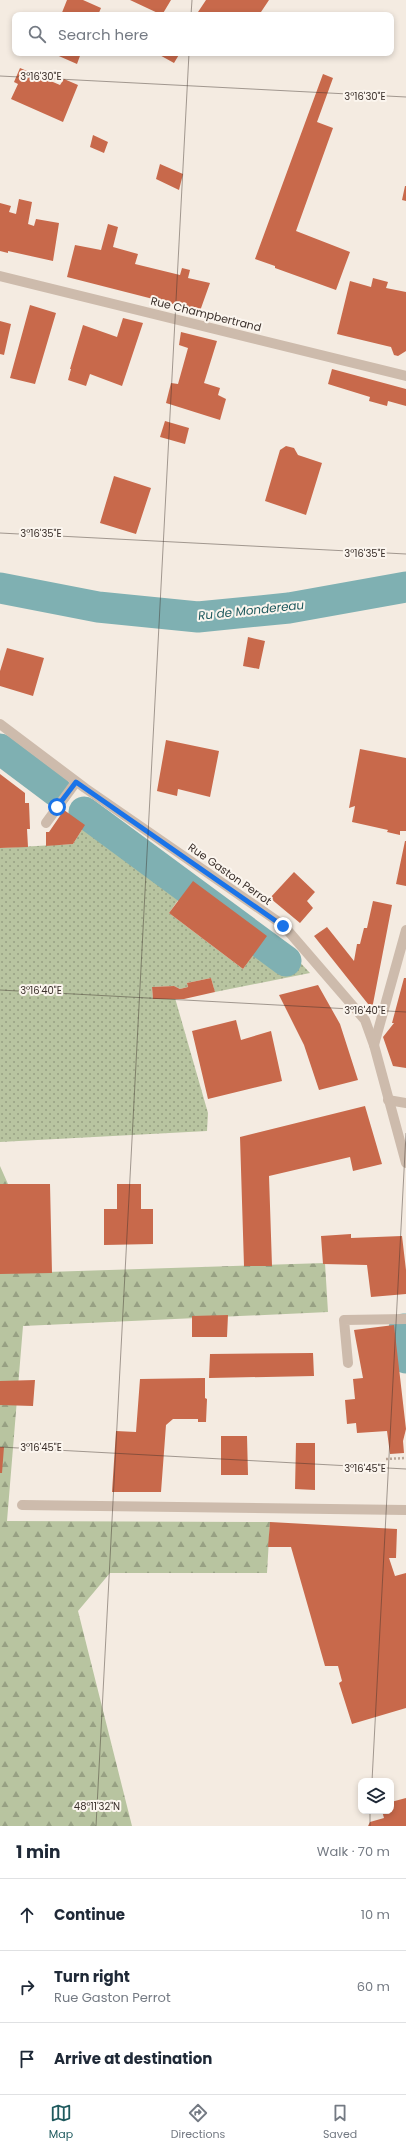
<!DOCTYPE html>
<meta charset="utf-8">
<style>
body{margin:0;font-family:Poppins,sans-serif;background:#f2f2f3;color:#1f2937}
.controls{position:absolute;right:12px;bottom:12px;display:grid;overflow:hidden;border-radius:8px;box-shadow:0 2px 6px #0003}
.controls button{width:36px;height:36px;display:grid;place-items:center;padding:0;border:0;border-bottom:1px solid #e0e1e3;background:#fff;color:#1f2937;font:20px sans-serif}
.stop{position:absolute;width:12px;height:12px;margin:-9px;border:3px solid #1a73e8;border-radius:50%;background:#fff}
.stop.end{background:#1a73e8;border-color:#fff;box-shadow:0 1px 4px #0008}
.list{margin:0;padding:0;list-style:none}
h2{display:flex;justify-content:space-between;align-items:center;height:52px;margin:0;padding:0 16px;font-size:17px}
h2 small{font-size:13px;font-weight:400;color:#747a83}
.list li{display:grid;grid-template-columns:26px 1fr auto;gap:12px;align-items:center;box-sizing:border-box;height:72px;padding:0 16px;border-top:1px solid #e0e1e3}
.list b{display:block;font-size:15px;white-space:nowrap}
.list p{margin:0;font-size:13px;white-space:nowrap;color:#747a83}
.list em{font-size:13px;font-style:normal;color:#747a83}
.icon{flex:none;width:22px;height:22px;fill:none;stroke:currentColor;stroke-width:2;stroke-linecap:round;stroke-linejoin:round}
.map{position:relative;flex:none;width:406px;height:1826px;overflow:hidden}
.search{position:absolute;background:#fff;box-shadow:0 2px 6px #0003;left:12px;right:12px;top:12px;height:44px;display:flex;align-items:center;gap:10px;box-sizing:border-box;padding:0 14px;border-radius:8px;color:#747a83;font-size:15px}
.sheet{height:268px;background:#fff}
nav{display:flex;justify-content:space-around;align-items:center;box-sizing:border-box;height:56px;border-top:1px solid #e0e1e3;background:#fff;font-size:11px;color:#747a83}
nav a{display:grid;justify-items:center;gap:2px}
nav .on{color:#1f5a5e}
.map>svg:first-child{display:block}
</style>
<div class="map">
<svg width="406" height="1826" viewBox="0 0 406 1826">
<defs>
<pattern id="grass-dots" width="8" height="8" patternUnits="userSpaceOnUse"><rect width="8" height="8" fill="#b8c4a0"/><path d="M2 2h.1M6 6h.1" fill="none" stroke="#97a083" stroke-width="1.8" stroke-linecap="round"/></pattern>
<pattern id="forest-firs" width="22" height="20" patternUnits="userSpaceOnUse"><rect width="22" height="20" fill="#b8c4a0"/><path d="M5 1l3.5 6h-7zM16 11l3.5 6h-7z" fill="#97a083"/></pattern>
</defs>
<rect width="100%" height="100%" fill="#f4ebe1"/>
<path fill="url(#grass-dots)" d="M85,825L181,896L169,913L243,969L257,949L274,961L295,957L310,973L215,992L211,978L187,983L188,987L180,989L174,986L152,987L153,999L175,998L208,1113L207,1131L0,1142V848L73,844Z"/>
<path fill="url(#forest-firs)" d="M0,1166L47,1272L325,1263L328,1312L23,1326L7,1521L270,1522L267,1573H110L78,1611L132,1826H0Z"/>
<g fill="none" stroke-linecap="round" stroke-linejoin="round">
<path stroke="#7fb0b2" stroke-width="31" d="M0,588L98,607L198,617L289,608L406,587
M0,749L56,791
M84,812L286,961
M404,1329L406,1358"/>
</g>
<path fill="#c8694b" d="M67,0H83L101,8L98,15H61Z
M130,0H171L162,15Z
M206,0H269L259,15H196Z
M52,53H81L77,64Z
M156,53H180L174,63Z
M20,68L60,85L64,79L78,85L63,122L11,99L18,84L14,82Z
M323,74L333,78L317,122L333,128L296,231L350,252L336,290L275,268V266L255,259Z
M93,135L108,142L104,153L90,147Z
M160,164L183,174L179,190L156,179Z
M405,186H406V201L402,200Z
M19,199L32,202L28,224L34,226L36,219L59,223L53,261L8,251V253L0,251V203L11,206L9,212L16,214Z
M108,224L118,227L113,247L138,254L135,264L180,275L182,268L190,270L188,278L210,283L200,311L67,277L75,245L101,250Z
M373,278L388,282L386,288L406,292V351L398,356L394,355L391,347L337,334L350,281L371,287Z
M30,305L56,313L35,384L10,378Z
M123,318L143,323L122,386L90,374L86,386L68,380L71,369H70L83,325L117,337Z
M0,321L11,324L4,355L0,354Z
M181,332L217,341L204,383L220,388L218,395L226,399L220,420L166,403L171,383L178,384L188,348L179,345Z
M332,369L406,389V406L388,401L387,406L369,401L370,397L328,384Z
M165,421L189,428L185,444L160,437Z
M286,446L294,448L298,455L322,463L306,515L265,501L280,450Z
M114,476L151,488L136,534L100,523Z
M248,637L265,641L259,669L243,666Z
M7,648L44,658L33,696L0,686V671Z
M166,740L219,751L210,797L178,789L177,796L157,791Z
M360,749L406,758V831H400V835L387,832L388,830L352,822L355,806L349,808Z
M0,774L25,793V803H29L30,829H27L28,847L0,848Z
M64,810L85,825L73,844L46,846V832H49Z
M405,841H406V886L396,884Z
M294,872L315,892L307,901L313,908L300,923L270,898Z
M193,881L267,936L243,969L169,913Z
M373,901L392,905L372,1009L314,936L327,927L354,961L357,944H360L364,928H367Z
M211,978L215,992L184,999H153L152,987L174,986L180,989L188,987L187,983Z
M404,978H406V1068L393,1066L383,1037L394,1023H392Z
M318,985L340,1024L358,1080L319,1090L304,1045L279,995Z
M236,1020L241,1040L271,1031L282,1081L208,1099L192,1031Z
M365,1106L382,1164L353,1171L350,1157L269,1176L272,1266H244L240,1137Z
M0,1184H50L52,1273L0,1274Z
M117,1184H141V1209H153V1244L104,1245V1209H117Z
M351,1234V1238L402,1236L406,1270V1294L371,1297L367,1265L323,1264L321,1236Z
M228,1315L227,1337H192V1316Z
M394,1325L406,1429L403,1441L404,1453L390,1454L387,1431L357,1433L356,1423L347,1424L345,1400L355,1399L353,1379L363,1378L354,1330Z
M313,1353L314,1376L209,1378L210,1354Z
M205,1378V1398L207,1399L206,1422H198V1419H173L166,1425L161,1492H112L116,1431L136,1432L140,1379Z
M35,1380L33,1406L0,1405V1381Z
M221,1436H247L248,1475H221Z
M296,1443H315V1490L295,1489Z
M0,1447H4L2,1473H0Z
M270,1522L397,1529L396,1558H389L395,1576L406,1573V1708L352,1724L339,1683L342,1681L338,1666H325L291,1547H268Z
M406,1798V1826H368L370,1822L384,1818L382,1811H391V1802Z"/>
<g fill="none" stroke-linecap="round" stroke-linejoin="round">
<path stroke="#b9a596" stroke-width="2.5" stroke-dasharray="2 2" stroke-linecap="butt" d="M386,1459L406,1458"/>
<path stroke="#cdbbac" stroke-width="10" d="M46,823L76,782
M374,1045L406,930
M388,1100L406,1103
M348,1363L344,1320L406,1319
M22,1505L406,1510"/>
<path stroke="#cdbbac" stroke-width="10" d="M0,276L406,376
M0,724L85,788L283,925L365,1020L374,1045L406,1163"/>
</g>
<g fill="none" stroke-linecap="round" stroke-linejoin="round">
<path stroke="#1a73e8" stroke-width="5" d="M57,807L76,782L283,926"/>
</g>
<path fill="none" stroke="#3b302b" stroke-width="1" stroke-opacity="0.45" d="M191,15L192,0M0,76L406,97M0,533L406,554M0,990L406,1012M0,1447L406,1469M372,1781L406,1133M96,1826L189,53M370,1826V1811"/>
<g text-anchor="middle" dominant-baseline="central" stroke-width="4" stroke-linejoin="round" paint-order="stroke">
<g font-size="11" fill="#3b302b" stroke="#fbf5ee">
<text transform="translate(206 314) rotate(14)">Rue Champbertrand</text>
<text transform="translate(230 874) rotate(35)">Rue Gaston Perrot</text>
</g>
<g font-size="12" font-style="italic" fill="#1f5a5e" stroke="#fbf5ee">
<text transform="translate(251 610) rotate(-6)">Ru de Mondereau</text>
</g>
</g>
<g font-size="10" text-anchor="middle" fill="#3b302b" stroke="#fbf5ee" stroke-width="4" stroke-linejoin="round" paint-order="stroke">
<text x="41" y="80">3°16'30"E</text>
<text x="365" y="100">3°16'30"E</text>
<text x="41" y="537">3°16'35"E</text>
<text x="365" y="557">3°16'35"E</text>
<text x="41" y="994">3°16'40"E</text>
<text x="365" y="1014">3°16'40"E</text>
<text x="41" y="1451">3°16'45"E</text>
<text x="365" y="1472">3°16'45"E</text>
<text x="97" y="1810">48°11'32"N</text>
</g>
</svg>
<div class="controls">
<button><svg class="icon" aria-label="layers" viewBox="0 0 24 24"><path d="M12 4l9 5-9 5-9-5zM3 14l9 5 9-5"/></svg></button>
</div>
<div class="stop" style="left:57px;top:807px"></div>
<div class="stop end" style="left:283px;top:926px"></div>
<div class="search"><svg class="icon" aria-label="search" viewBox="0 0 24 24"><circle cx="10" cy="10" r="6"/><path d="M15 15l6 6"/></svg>Search here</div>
</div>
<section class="sheet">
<h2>1 min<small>Walk · 70 m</small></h2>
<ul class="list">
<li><svg class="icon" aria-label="ahead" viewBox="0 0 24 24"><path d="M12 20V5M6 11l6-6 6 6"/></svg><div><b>Continue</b></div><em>10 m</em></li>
<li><svg class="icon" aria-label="right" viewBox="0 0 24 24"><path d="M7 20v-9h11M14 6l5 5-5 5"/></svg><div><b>Turn right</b><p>Rue Gaston Perrot</p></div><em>60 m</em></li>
<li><svg class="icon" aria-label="arrive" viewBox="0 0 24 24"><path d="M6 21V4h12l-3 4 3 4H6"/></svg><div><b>Arrive at destination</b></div></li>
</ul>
</section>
<nav>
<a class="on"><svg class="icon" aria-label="map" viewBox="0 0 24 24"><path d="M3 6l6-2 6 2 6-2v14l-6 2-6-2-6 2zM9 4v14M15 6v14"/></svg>Map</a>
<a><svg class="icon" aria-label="directions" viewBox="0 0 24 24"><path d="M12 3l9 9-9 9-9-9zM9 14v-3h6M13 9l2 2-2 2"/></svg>Directions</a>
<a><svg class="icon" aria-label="saved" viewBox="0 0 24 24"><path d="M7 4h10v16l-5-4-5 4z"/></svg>Saved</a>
</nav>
